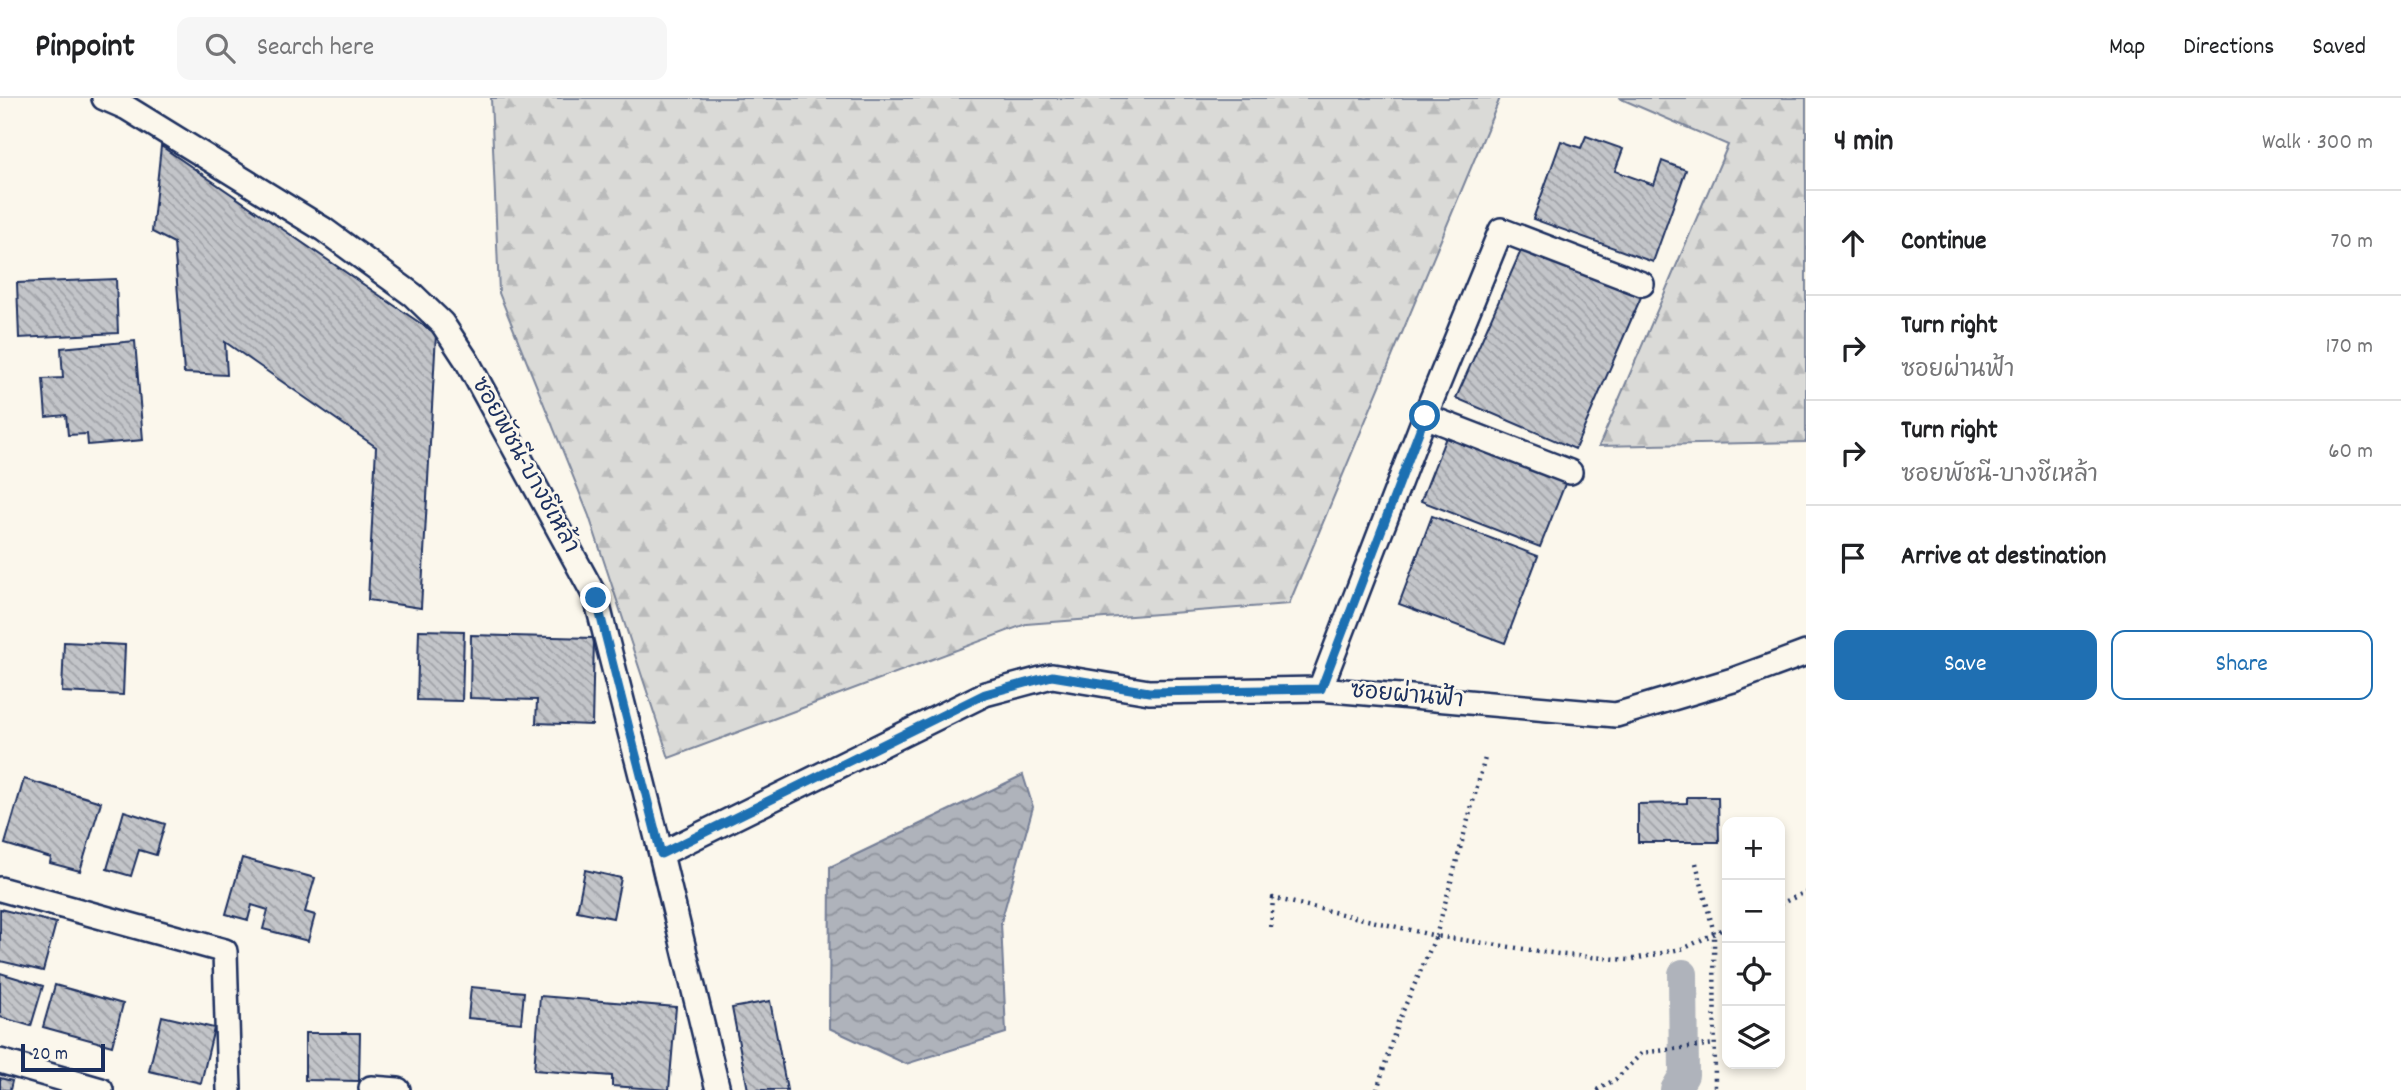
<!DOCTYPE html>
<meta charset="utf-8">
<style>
body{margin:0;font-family:Dekko,"Playpen Sans Thai",sans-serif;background:#f6f6f6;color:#202124}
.controls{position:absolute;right:21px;bottom:21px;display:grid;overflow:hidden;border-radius:14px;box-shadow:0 4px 10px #0003}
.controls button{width:63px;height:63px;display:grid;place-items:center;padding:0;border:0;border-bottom:2px solid #e0e0e0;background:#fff;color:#202124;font:35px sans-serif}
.scale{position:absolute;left:21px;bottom:18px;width:84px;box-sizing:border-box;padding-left:7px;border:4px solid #1b2f5e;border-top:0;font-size:19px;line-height:24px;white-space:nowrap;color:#1b2f5e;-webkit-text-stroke:5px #fbf7ec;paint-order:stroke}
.stop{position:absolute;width:21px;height:21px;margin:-16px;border:5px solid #1f6fb2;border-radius:50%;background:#fff}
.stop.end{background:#1f6fb2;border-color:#fff;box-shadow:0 2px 7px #0008}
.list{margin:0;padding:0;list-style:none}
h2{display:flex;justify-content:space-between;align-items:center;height:91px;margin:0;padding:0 28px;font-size:30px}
h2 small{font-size:23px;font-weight:400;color:#757577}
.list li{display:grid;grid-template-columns:46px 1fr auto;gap:21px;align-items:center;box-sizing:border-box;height:105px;padding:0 28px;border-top:2px solid #e0e0e0}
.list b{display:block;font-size:26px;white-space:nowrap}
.list p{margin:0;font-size:23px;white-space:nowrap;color:#757577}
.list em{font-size:23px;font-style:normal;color:#757577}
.actions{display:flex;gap:14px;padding:21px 28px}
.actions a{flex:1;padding:16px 0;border:2px solid #1f6fb2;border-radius:14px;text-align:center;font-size:24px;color:#1f6fb2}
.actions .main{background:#1f6fb2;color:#fff}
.icon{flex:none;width:38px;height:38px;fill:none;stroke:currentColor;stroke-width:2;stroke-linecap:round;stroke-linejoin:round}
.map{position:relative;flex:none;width:1806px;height:992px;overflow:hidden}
header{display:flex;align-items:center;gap:42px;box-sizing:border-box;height:98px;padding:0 35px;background:#fff;border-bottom:2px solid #e0e0e0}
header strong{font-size:33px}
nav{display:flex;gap:38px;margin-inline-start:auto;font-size:24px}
.search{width:490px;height:63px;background:#f6f6f6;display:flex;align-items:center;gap:18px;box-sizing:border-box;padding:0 24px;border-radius:14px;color:#757577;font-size:26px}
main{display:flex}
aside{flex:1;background:#fff}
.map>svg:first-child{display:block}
</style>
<header>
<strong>Pinpoint</strong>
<div class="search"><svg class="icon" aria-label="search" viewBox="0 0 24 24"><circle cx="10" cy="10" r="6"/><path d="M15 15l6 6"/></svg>Search here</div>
<nav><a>Map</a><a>Directions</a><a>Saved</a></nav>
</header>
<main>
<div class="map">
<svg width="1806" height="992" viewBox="0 0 1806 992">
<defs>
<pattern id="forest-firs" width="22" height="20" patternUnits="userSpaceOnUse" patternTransform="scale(1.75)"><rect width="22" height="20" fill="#dadad7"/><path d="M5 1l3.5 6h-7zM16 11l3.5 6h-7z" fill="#babbbb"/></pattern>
<pattern id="water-waves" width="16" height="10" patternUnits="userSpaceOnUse" patternTransform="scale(1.75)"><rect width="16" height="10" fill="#afb3bb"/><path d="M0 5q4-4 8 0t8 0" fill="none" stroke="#8e929b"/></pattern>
<pattern id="building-back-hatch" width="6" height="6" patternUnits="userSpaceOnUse" patternTransform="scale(1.75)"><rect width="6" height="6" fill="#c3c5c9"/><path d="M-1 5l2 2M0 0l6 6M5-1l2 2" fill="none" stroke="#9ea0a6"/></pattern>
</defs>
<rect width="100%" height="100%" fill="#fbf7ec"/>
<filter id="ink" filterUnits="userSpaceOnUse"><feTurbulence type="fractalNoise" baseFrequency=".0143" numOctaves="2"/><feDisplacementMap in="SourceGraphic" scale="14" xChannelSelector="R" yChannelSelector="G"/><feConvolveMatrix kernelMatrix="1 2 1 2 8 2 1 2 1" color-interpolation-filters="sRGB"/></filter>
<g filter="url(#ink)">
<path fill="url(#forest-firs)" stroke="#7a849a" stroke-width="2" d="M491,0H1500L1289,506L1026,526L669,660L589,418L499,195Z
M1619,0H1806V344L1599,348L1728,47Z"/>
<path fill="url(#water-waves)" stroke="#747e96" stroke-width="2" d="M1023,677L1033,709L1001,824L1006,935L906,966L829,930L830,769Z"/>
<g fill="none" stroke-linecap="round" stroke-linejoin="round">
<path stroke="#afb3bb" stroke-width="30" d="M1675,992L1684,977L1683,876"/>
</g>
<path fill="url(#building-back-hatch)" stroke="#1b2f5e" stroke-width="2" d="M1586,38L1623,51L1615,73L1654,87L1662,63L1686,72L1653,164L1533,121L1561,43L1581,50Z
M161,48L436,236L421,510L368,502L376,349L225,244L227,277L184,275L174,145L152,134Z
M1523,148L1641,199L1575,351L1456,300Z
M116,181L118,235L19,240L17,185Z
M135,243L143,342L88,347L87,336L68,337L66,317L46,319L43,281L63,280L61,250Z
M1448,334L1567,381L1540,449L1421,403Z
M1432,418L1538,458L1505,545L1399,506Z
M419,532L464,533L462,603L417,602Z
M471,537L594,540L592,627L536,625L537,602L470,600Z
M64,544L125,547L123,597L62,594Z
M24,681L101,704L80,773L50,765L51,760L5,746Z
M1687,699H1718L1719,744H1638V706L1687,705Z
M124,713L165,726L156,757L139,752L131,778L107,771Z
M242,760L315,780L305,814L315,817L308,843L263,831L268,812L252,807L248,822L226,816Z
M585,772L621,780L613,820L577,813Z
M0,811L56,825L43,873L0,863Z
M0,875L43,888L31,928L0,919Z
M55,887L123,906L112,948L43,929Z
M471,889L524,894L521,925L468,920Z
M540,898L676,909L669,992L612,988V978L534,972Z
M770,903L787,992H748L732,910Z
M162,918L214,930L201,985L149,973Z
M305,935H360L359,983L305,982Z
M0,980L12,983L10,992H0Z"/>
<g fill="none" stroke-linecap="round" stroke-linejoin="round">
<g stroke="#1b2f5e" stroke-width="28">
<path id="street" d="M104,0L127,10L323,131L413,197L442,225L467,263L596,500L661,756L718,992
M1425,318L1570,374
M1320,591L1425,318L1501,132L1642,186
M661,756L985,596L1052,578L1149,594L1320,591L1616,617L1733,582L1806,555
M0,791L225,853L229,992
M0,963L101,992
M371,990L398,992"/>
</g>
<path stroke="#1b2f5e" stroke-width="4.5" stroke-dasharray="2 5" stroke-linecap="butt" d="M1696,765L1714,835L1715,992
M1780,806L1806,794
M1271,829L1273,800L1436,838L1485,660
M1377,992L1398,924L1436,838L1565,857L1629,862L1685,850L1727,829
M1597,992L1616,981L1642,955L1714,946"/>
<use href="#street" stroke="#fbf7ec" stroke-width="23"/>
</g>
</g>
<g fill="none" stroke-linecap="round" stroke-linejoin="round" filter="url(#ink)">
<path stroke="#1f6fb2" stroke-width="9" d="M596,500L661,756L985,596L1052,578L1149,594L1321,591L1425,318"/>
</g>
<g text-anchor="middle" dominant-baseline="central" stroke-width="6" stroke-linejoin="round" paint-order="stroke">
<g font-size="23" fill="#1b2f5e" stroke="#fbf7ec">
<text transform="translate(524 368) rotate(61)">ซอยพัชนี-บางชีเหล้า</text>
<text transform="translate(1407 599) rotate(5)">ซอยผ่านฟ้า</text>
</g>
</g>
</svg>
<div class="controls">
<button>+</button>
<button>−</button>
<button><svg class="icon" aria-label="locate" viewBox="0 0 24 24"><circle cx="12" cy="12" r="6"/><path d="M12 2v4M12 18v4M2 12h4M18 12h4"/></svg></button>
<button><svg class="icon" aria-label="layers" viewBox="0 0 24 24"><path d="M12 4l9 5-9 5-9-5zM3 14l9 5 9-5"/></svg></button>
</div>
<div class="scale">20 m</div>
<div class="stop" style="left:1425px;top:318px"></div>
<div class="stop end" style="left:596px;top:500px"></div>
</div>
<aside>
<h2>4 min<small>Walk · 300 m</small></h2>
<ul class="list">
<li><svg class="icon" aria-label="ahead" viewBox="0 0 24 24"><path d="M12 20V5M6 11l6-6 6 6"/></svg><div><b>Continue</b></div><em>70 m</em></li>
<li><svg class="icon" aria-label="right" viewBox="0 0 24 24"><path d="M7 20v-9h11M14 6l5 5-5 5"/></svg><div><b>Turn right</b><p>ซอยผ่านฟ้า</p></div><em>170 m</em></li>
<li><svg class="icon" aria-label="right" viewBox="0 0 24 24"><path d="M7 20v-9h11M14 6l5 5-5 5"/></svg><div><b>Turn right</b><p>ซอยพัชนี-บางชีเหล้า</p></div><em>60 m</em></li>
<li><svg class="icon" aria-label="arrive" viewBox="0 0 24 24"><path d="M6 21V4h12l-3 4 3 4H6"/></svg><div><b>Arrive at destination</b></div></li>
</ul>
<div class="actions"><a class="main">Save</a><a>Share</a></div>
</aside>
</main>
